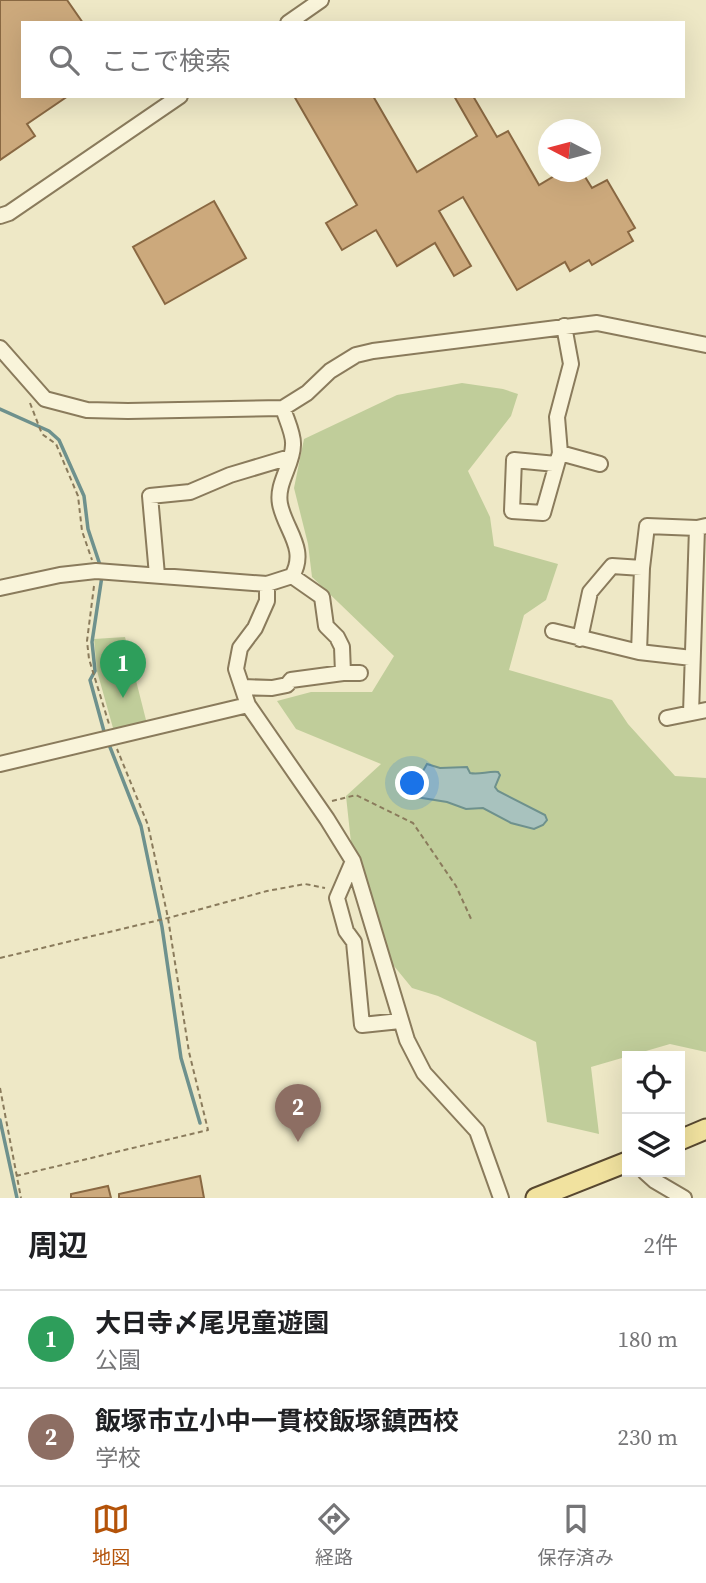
<!DOCTYPE html>
<html lang="ja">
<meta charset="utf-8">
<style>
body{margin:0;font-family:"Source Serif 4","Noto Sans JP",serif;background:#f6f6f6;color:#202124}
.controls{position:absolute;right:21px;bottom:21px;display:grid;overflow:hidden;border-radius:0px;box-shadow:0 7px 28px #0002}
.controls button{width:63px;height:63px;display:grid;place-items:center;padding:0;border:0;border-bottom:2px solid #e0e0e0;background:#fff;color:#202124;font:35px sans-serif}
.compass{position:absolute;left:538px;top:119px;width:63px;height:63px;border-radius:50%;background:#fff;box-shadow:0 7px 28px #0002;rotate:276deg}
.you{position:absolute;left:413px;top:784px;width:24px;height:24px;margin:-18px;border:5px solid #fff;border-radius:50%;background:#1a73e8;box-shadow:0 0 0 10px #1a73e833}
.badge{display:grid;place-items:center;width:46px;height:46px;border-radius:50%;background:#b45309;color:#fff;font-size:23px;font-weight:700}
.pin{position:absolute;translate:-50% -58px;filter:drop-shadow(0 2px 4px #0008)}
.pin::after{content:'';position:absolute;top:37px;width:24px;height:21px;background:inherit;clip-path:polygon(0 0,100% 0,50% 100%)}
.list{margin:0;padding:0;list-style:none}
h2{display:flex;justify-content:space-between;align-items:center;height:91px;margin:0;padding:0 28px;font-size:30px}
h2 small{font-size:23px;font-weight:400;color:#757577}
.list li{display:grid;grid-template-columns:46px 1fr auto;gap:21px;align-items:center;box-sizing:border-box;height:98px;padding:0 28px;border-top:2px solid #e0e0e0}
.list b{display:block;font-size:26px;white-space:nowrap}
.list p{margin:0;font-size:23px;white-space:nowrap;color:#757577}
.list em{font-size:23px;font-style:normal;color:#757577}
.icon{flex:none;width:38px;height:38px;fill:none;stroke:currentColor;stroke-width:2;stroke-linecap:round;stroke-linejoin:round}
.map{position:relative;flex:none;width:706px;height:1198px;overflow:hidden}
.search{position:absolute;background:#fff;box-shadow:0 7px 28px #0002;left:21px;right:21px;top:21px;height:77px;display:flex;align-items:center;gap:18px;box-sizing:border-box;padding:0 24px;border-radius:0px;color:#757577;font-size:26px}
.sheet{height:287px;background:#fff}
nav{display:flex;justify-content:space-around;align-items:center;box-sizing:border-box;height:98px;border-top:2px solid #e0e0e0;background:#fff;font-size:19px;color:#757577}
nav a{display:grid;justify-items:center;gap:4px}
nav .on{color:#b45309}
.map>svg:first-child{display:block}
</style>
<div class="map">
<svg width="706" height="1198" viewBox="0 0 706 1198">
<rect width="100%" height="100%" fill="#eee8c6"/>
<path fill="#c0cd9a" d="M462,383L503,389L518,394L511,416L468,471L490,517L494,546L558,564L546,600L524,615L509,670L612,700L628,724L675,776L706,778V1052L670,1044L591,1067L599,1134L547,1122L536,1042L438,996L412,988L380,949L353,861L346,796L381,764L296,729L277,701L311,692H372L394,656L312,577L308,544L294,488L304,439L397,395Z
M125,637L147,724L116,731L113,728L97,671L94,639Z"/>
<path fill="#a8c2be" stroke="#6e918d" stroke-width="2" d="M427,764L440,768L467,767L470,773C479,775 488,771 498,772L500,775L495,787L498,791L545,815L547,820L543,825L534,829L511,823L483,808L466,809L447,802L416,797L411,792Z"/>
<g fill="none" stroke-linecap="round" stroke-linejoin="round">
<path stroke="#6e918d" stroke-width="3.5" d="M0,409L49,431L59,440L84,496L88,529L101,568
M102,576L92,642L95,671L90,680L105,735
M108,742L141,826L162,927L181,1058L200,1123
M0,1120L17,1198"/>
</g>
<path fill="#cca97c" stroke="#896842" stroke-width="2" d="M0,0H67L83,23H23V96H68L27,124L35,136L0,160Z
M294,96H373L417,172L477,136L454,96H473L497,137L508,131L539,185L561,172H582L592,188L607,180L635,228L628,232L633,241L592,265L589,260L570,271L565,262L517,290L463,197L439,211L471,266L454,276L435,243L397,266L376,230L342,250L326,223L357,205Z
M214,201L246,258L165,304L133,247Z
M200,1176L204,1198H119V1194Z
M108,1186L111,1198H71V1194Z"/>
<g fill="none" stroke-linecap="round" stroke-linejoin="round">
<g stroke="#8a7b5c" stroke-width="18">
<path id="minor" d="M288,23L321,0
M0,216L9,213L180,96
M0,348L45,399L87,410L128,411L283,408L307,393L330,371L356,355L373,351L597,323L706,345
M560,453L600,464
M556,464L514,460L512,511L543,513L560,453L557,417L571,364L564,326
M157,575L150,496L190,492L230,475L290,457
M292,576L322,597L326,626L337,637L342,647L343,673
M267,584V601L255,628L240,648L236,669L248,705L327,819L353,861L407,1040L424,1073L477,1131L501,1198
M0,588L60,575L96,571L267,584L292,576C308,549 285,530 280,504C276,483 293,465 293,445C294,434 286,419 283,408
M553,631L639,652L692,658
M580,639L590,592L612,566L642,568
M639,652L642,568L647,526L697,528
M243,687L272,688L287,685L291,680L343,673H360
M691,713L697,528L706,526
M667,718L706,710
M0,764L248,705
M353,861L337,898L346,931L354,942L362,1025L400,1021
M645,1172L655,1181L684,1198"/>
</g>
<g stroke="#584830" stroke-width="23">
<path id="major" d="M680,1140L706,1129
M536,1198L627,1162"/>
</g>
<path stroke="#8a7b5c" stroke-width="2" stroke-dasharray="5 3.5" stroke-linecap="butt" d="M30,403L42,434L56,444L78,496L82,531L92,560
M94,586L87,641L89,659L109,724
M332,801L356,795L413,823L456,886L472,921
M0,958L168,918L267,891L305,884L325,888
M0,1088L21,1198
M16,1176L208,1130L189,1052L168,918L148,825L117,749"/>
<use href="#minor" stroke="#f9f4da" stroke-width="14"/>
<use href="#major" stroke="#f1e29f" stroke-width="19"/>
</g>
</svg>
<div class="controls">
<button><svg class="icon" aria-label="locate" viewBox="0 0 24 24"><circle cx="12" cy="12" r="6"/><path d="M12 2v4M12 18v4M2 12h4M18 12h4"/></svg></button>
<button><svg class="icon" aria-label="layers" viewBox="0 0 24 24"><path d="M12 4l9 5-9 5-9-5zM3 14l9 5 9-5"/></svg></button>
</div>
<svg class="compass" viewBox="-18 -18 36 36"><path d="M0-13l5 13h-10z" fill="#e53935"/><path d="M0 13l5-13h-10z" fill="#757577"/></svg>
<div class="you"></div>
<div class="pin badge" style="left:123px;top:698px;background:#2e9e5b">1</div>
<div class="pin badge" style="left:298px;top:1142px;background:#8d6e63">2</div>
<div class="search"><svg class="icon" aria-label="search" viewBox="0 0 24 24"><circle cx="10" cy="10" r="6"/><path d="M15 15l6 6"/></svg>ここで検索</div>
</div>
<section class="sheet">
<h2>周辺<small>2件</small></h2>
<ul class="list">
<li><span class="badge" style="background:#2e9e5b">1</span><div><b>大日寺〆尾児童遊園</b><p>公園</p></div><em>180 m</em></li>
<li><span class="badge" style="background:#8d6e63">2</span><div><b>飯塚市立小中一貫校飯塚鎮西校</b><p>学校</p></div><em>230 m</em></li>
</ul>
</section>
<nav>
<a class="on"><svg class="icon" aria-label="map" viewBox="0 0 24 24"><path d="M3 6l6-2 6 2 6-2v14l-6 2-6-2-6 2zM9 4v14M15 6v14"/></svg>地図</a>
<a><svg class="icon" aria-label="directions" viewBox="0 0 24 24"><path d="M12 3l9 9-9 9-9-9zM9 14v-3h6M13 9l2 2-2 2"/></svg>経路</a>
<a><svg class="icon" aria-label="saved" viewBox="0 0 24 24"><path d="M7 4h10v16l-5-4-5 4z"/></svg>保存済み</a>
</nav>
